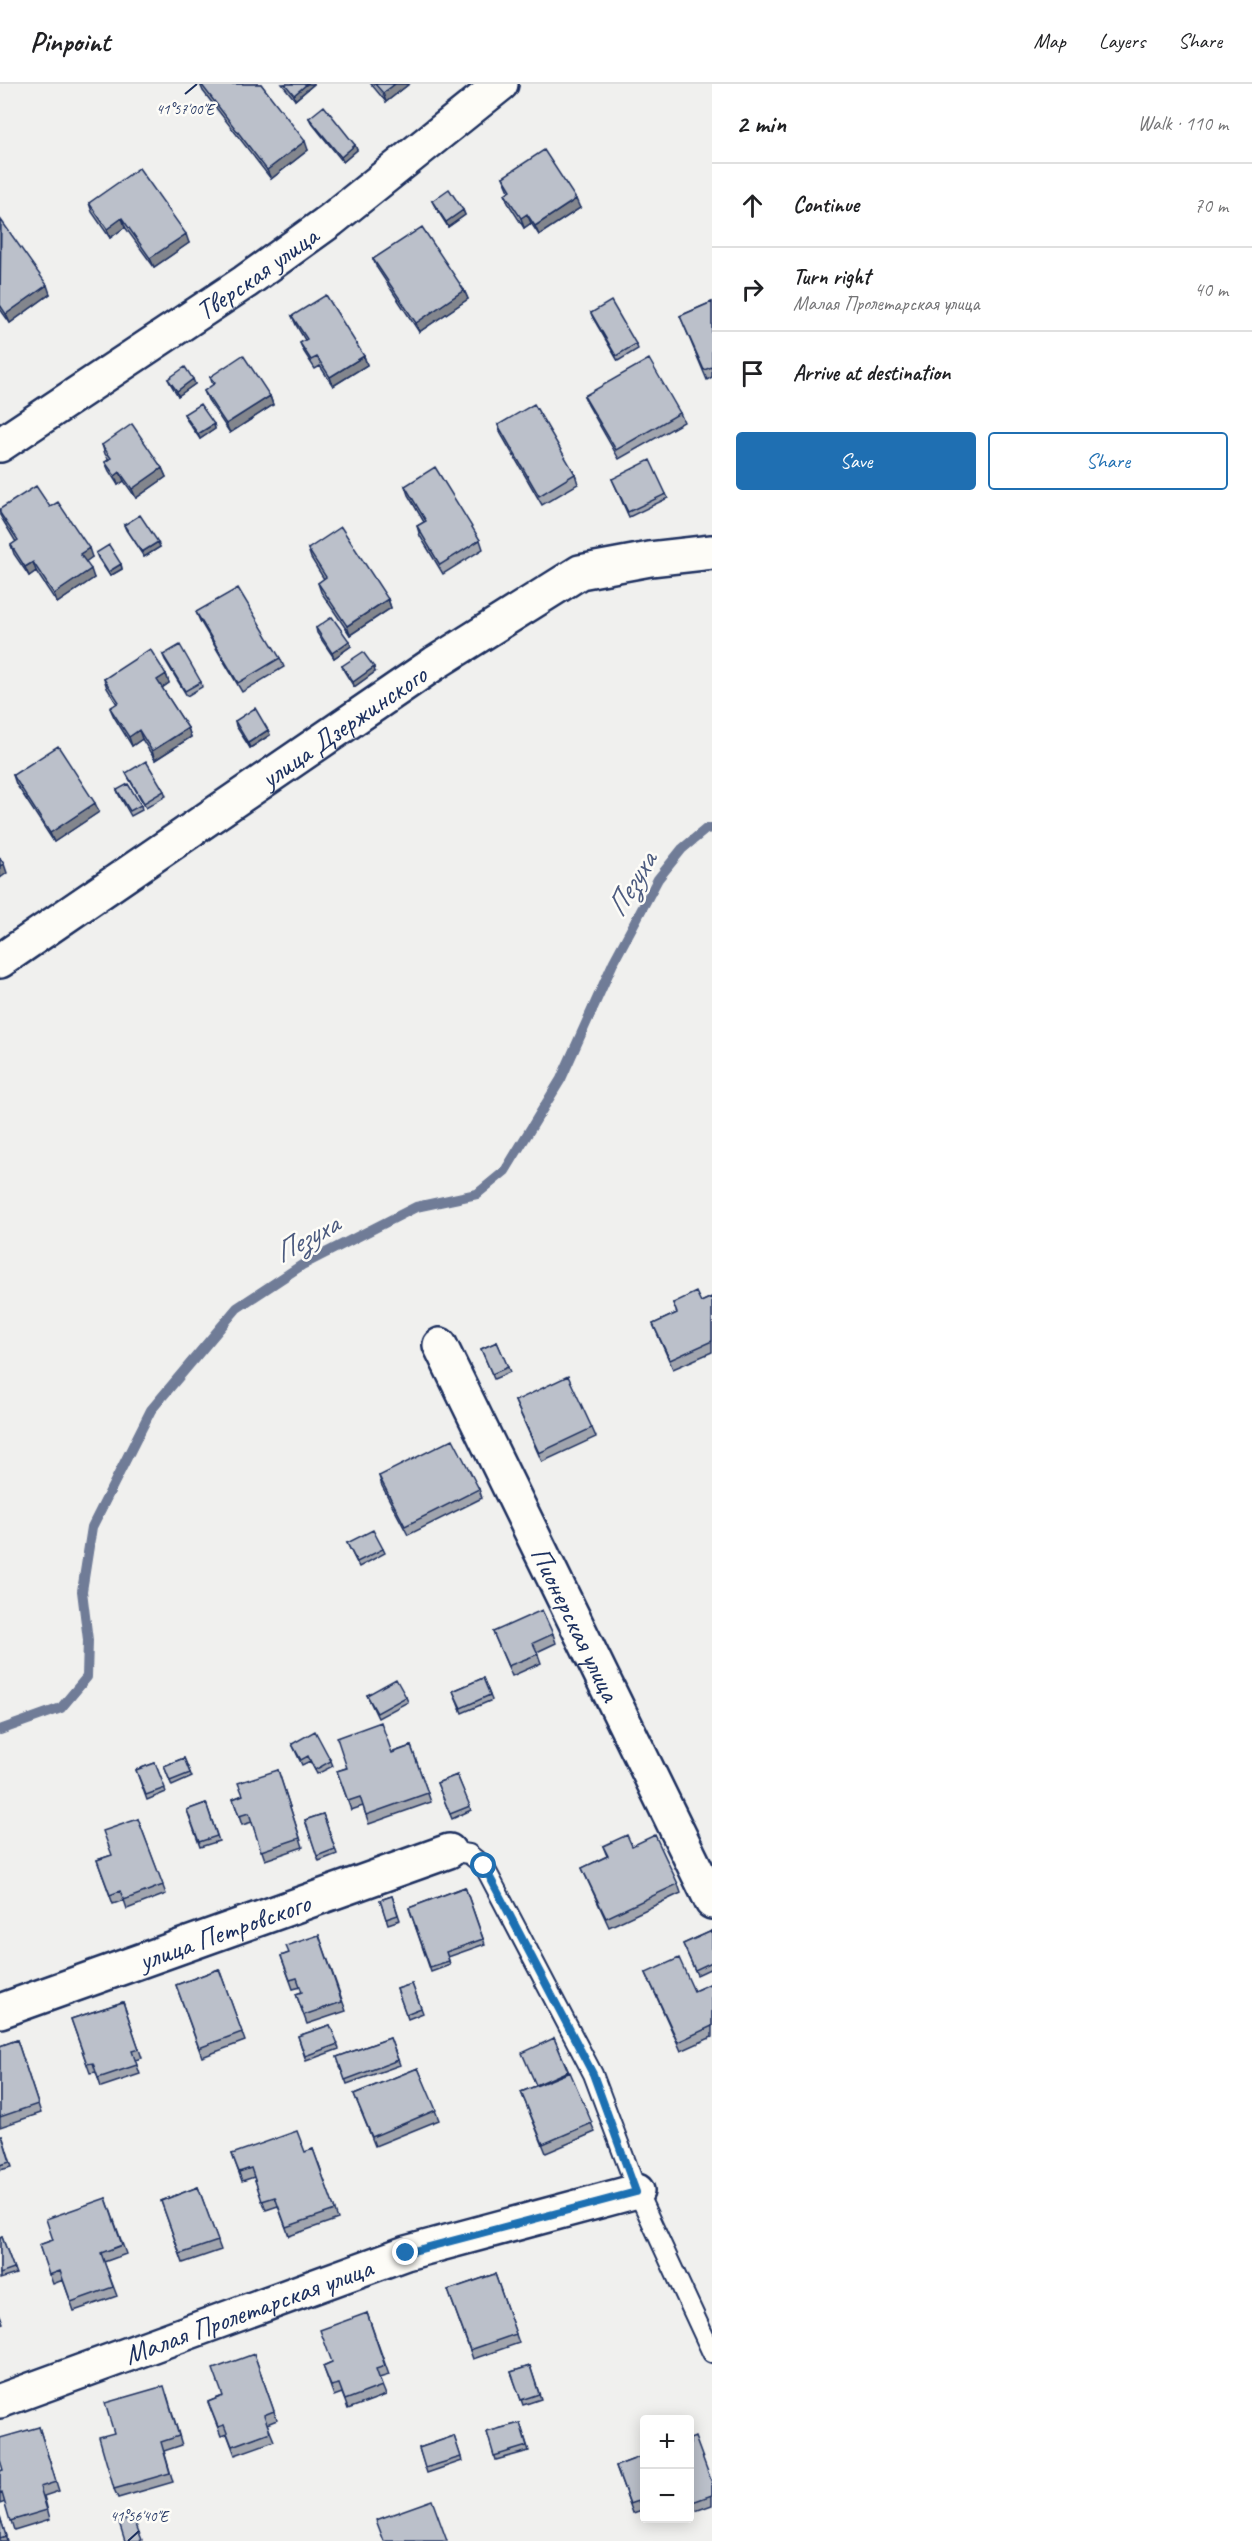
<!DOCTYPE html>
<meta charset="utf-8">
<style>
body{margin:0;font-family:Caveat,sans-serif;background:#f6f6f6;color:#202124}
.controls{position:absolute;right:18px;bottom:18px;display:grid;overflow:hidden;border-radius:6px;box-shadow:0 3px 15px #0003}
.controls button{width:54px;height:54px;display:grid;place-items:center;padding:0;border:0;border-bottom:2px solid #e0e0e0;background:#fff;color:#202124;font:30px sans-serif}
.stop{position:absolute;width:18px;height:18px;margin:-14px;border:4px solid #1f6fb2;border-radius:50%;background:#fff}
.stop.end{background:#1f6fb2;border-color:#fff;box-shadow:0 2px 6px #0008}
.list{margin:0;padding:0;list-style:none}
h2{display:flex;justify-content:space-between;align-items:center;height:78px;margin:0;padding:0 24px;font-size:26px}
h2 small{font-size:20px;font-weight:400;color:#757577}
.list li{display:grid;grid-template-columns:39px 1fr auto;gap:18px;align-items:center;box-sizing:border-box;height:84px;padding:0 24px;border-top:2px solid #e0e0e0}
.list b{display:block;font-size:22px;white-space:nowrap}
.list p{margin:0;font-size:20px;white-space:nowrap;color:#757577}
.list em{font-size:20px;font-style:normal;color:#757577}
.actions{display:flex;gap:12px;padding:18px 24px}
.actions a{flex:1;padding:14px 0;border:2px solid #1f6fb2;border-radius:6px;text-align:center;font-size:21px;color:#1f6fb2}
.actions .main{background:#1f6fb2;color:#fff}
.icon{flex:none;width:33px;height:33px;fill:none;stroke:currentColor;stroke-width:2;stroke-linecap:round;stroke-linejoin:round}
.map{position:relative;flex:none;width:712px;height:2457px;overflow:hidden}
header{display:flex;align-items:center;gap:36px;box-sizing:border-box;height:84px;padding:0 30px;background:#fff;border-bottom:2px solid #e0e0e0}
header strong{font-size:28px}
nav{display:flex;gap:33px;margin-inline-start:auto;font-size:21px}
main{display:flex}
aside{flex:1;background:#fff}
.map>svg:first-child{display:block}
</style>
<header>
<strong>Pinpoint</strong>
<nav><a>Map</a><a>Layers</a><a>Share</a></nav>
</header>
<main>
<div class="map">
<svg width="712" height="2457" viewBox="0 0 712 2457">
<rect width="100%" height="100%" fill="#f0f0ee"/>
<filter id="ink" filterUnits="userSpaceOnUse"><feTurbulence type="fractalNoise" baseFrequency=".0167" numOctaves="2"/><feDisplacementMap in="SourceGraphic" scale="12" xChannelSelector="R" yChannelSelector="G"/><feConvolveMatrix kernelMatrix="1 2 1 2 8 2 1 2 1" color-interpolation-filters="sRGB"/></filter>
<g filter="url(#ink)">
<g fill="none" stroke-linecap="round" stroke-linejoin="round">
<path stroke="#6f7b97" stroke-width="10" d="M0,1646L61,1624L87,1593L88,1556L82,1507L92,1443L151,1326L237,1224L302,1181L416,1123L477,1110L505,1087L561,995L614,877L658,795L682,765L706,745L712,744"/>
<g stroke="#1b2f5e" stroke-width="22">
<path id="lane" d="M449,1767L469,1770L484,1782L593,1990L637,2107L712,2269"/>
</g>
<g stroke="#1b2f5e" stroke-width="38">
<g id="street">
<path id="s1" d="M0,361L245,198L331,136L501,0"/>
<path id="s2" d="M0,877L435,579L580,488L650,475L712,468"/>
<path id="s3" d="M440,1261L712,1818"/>
<path id="s4" d="M0,1927L449,1767"/>
<path id="s5" d="M0,2317L406,2169L637,2107"/>
</g>
</g>
<use href="#lane" stroke="#fdfcf7" stroke-width="18"/>
<use href="#street" stroke="#fdfcf7" stroke-width="33"/>
</g>
<path fill="#a1a5ae" stroke="#1b2f5e" stroke-width="1.5" d="M200,0H261L308,66L271,95L203,7Z
M282,0H314L295,16Z
M371,0H409L386,18Z
M309,34L355,61L357,66L343,78L311,38Z
M503,93L580,124L539,151L531,139L524,144L508,119L505,110L509,107Z
M432,117L463,126L465,131L448,143L434,121Z
M89,119L189,159L154,183L125,143L110,154L92,128Z
M0,137L50,210L10,239L0,225Z
M373,175L464,206L468,215L419,248L377,184Z
M712,218V293L707,296L680,232Z
M591,229L636,260L638,265L618,277L593,234Z
M292,232L364,272L367,281L333,302L320,282L315,285L304,268L300,259L305,256L296,241Z
M210,293L270,312L273,321L230,349L208,316L204,307L213,301Z
M168,295L195,300L178,312L170,299Z
M584,312L680,329L684,338L619,375L588,321Z
M184,330L214,340L215,345L200,355L186,335Z
M498,341L575,390L578,400L542,421L501,350Z
M102,361L162,384L166,393L136,414L124,397L118,401L109,387L105,378L109,376L105,370Z
M612,395L666,410L668,414L629,433Z
M405,402L480,456L483,465L443,490L420,452L417,442L424,438L408,411Z
M50,423L92,473L85,477L94,494L57,519L36,487L29,492L14,470L11,461L16,458L2,435L0,431V425Z
M124,441L160,463L144,473L126,446Z
M308,465L388,515L391,524L350,551L321,508L318,499L324,495L311,474Z
M96,469L121,480L122,485L110,492L98,474Z
M196,528L280,574L284,583L242,608L200,537Z
M316,544L351,562L334,574L317,549Z
M163,571L201,598L202,603L187,612L165,576Z
M342,582L375,588L354,603L344,587Z
M166,590L169,599L162,604L188,644L191,653L155,676L142,655L132,662L114,633L110,624L117,620L107,604L104,595Z
M235,637L268,646L270,651L250,664L236,642Z
M126,689L164,707L166,712L146,724L128,693Z
M13,691L99,728L54,758L16,700Z
M117,706L141,721L142,726L131,732L119,711Z
M712,1213V1268L673,1285L653,1240L677,1229L673,1219L701,1218Z
M497,1258L510,1288L494,1295L481,1265Z
M515,1317L592,1344L596,1353L542,1378Z
M379,1392L479,1405L482,1414L408,1451L382,1402Z
M347,1459L383,1465L385,1469L359,1483Z
M493,1548L553,1550L556,1559L537,1568L541,1579L512,1592Z
M483,1594L492,1616L462,1629L453,1607Z
M367,1611L406,1613L408,1618L378,1634Z
M292,1660L331,1677L333,1682L317,1690L310,1677L302,1681Z
M411,1662L431,1718L369,1740L363,1722L351,1726L337,1687Z
M184,1674L192,1693L172,1702L164,1682Z
M155,1679L166,1708L147,1716L136,1686Z
M278,1686L303,1763L265,1776L252,1738L242,1741L233,1715L243,1711Z
M457,1691L471,1726L452,1735L437,1699Z
M206,1719L219,1757L200,1763L187,1726Z
M323,1730L337,1770L319,1777L305,1736Z
M138,1735L166,1810L127,1825L124,1816L113,1820L97,1776L112,1771Z
M603,1762L678,1800L681,1809L609,1843L582,1784L607,1772Z
M465,1803L485,1860L448,1873L450,1881L431,1888L409,1824Z
M392,1812L400,1836L388,1840L380,1816Z
M712,1847V1884L697,1891L683,1860Z
M319,1851L346,1927L307,1940L296,1910L302,1908L301,1903L293,1905L281,1872L289,1869Z
M219,1885L245,1957L202,1973L176,1901Z
M646,1889L694,1907L712,1899V1953L681,1967Z
M412,1900L423,1929L408,1935L397,1905Z
M123,1918L142,1974L135,1976L140,1990L101,2003L96,1988L90,1989L71,1935Z
M330,1941L339,1965L306,1977L298,1952Z
M390,1954L400,1981L347,2000L337,1973Z
M554,1954L595,2048L546,2069L521,2008L536,2002Z
M17,1956L41,2029L0,2043V1962Z
M418,1984L439,2036L375,2062L354,2010Z
M2,2051L12,2083L0,2086V2052Z
M313,2065L338,2135L289,2152L278,2122L266,2126L254,2093L242,2097L232,2070L305,2068Z
M198,2103L221,2166L183,2179L161,2117Z
M106,2114L126,2170L104,2178L117,2212L74,2227L63,2196L53,2200L39,2161L53,2156Z
M2,2153L16,2190L0,2195V2154Z
M495,2190L519,2259L473,2275L448,2206Z
M367,2229L389,2291L379,2294L386,2311L348,2325L342,2309L334,2312L323,2282L332,2278Z
M0,2231L3,2239L0,2240Z
M254,2270L277,2336L267,2340L274,2357L235,2371L227,2350L221,2352L208,2318L223,2312Z
M530,2282L541,2315L523,2321L511,2288Z
M167,2311L182,2361L164,2367L173,2398L118,2414L114,2405V2349Z
M520,2339L529,2367L496,2376L487,2348Z
M39,2343L59,2407L44,2412L50,2435L14,2446L5,2418L0,2420V2387L3,2386Z
M454,2352L462,2377L427,2389L419,2364Z
M690,2355L712,2399V2421L690,2429Z
M645,2371V2425L633,2429L616,2382Z
M0,2432L7,2457H0Z"/>
<path fill="#83868d" stroke="#1b2f5e" stroke-width="1.5" d="M307,0H314L295,16L294,11Z
M395,0H409L386,18L383,9Z
M305,57L308,66L271,95L267,86Z
M355,61L357,66L343,78L341,73Z
M576,115L580,124L539,151L535,142Z
M463,126L465,131L448,143L446,138Z
M527,130L531,139L524,144L521,134Z
M122,134L125,143L110,154L107,145Z
M186,150L189,159L154,183L150,174Z
M47,201L50,210L10,239L6,230Z
M464,206L468,215L419,248L416,239Z
M364,272L367,281L333,302L330,293Z
M193,295L195,300L178,312L177,307Z
M270,312L273,321L230,349L226,340Z
M214,340L215,345L200,355L198,350Z
M162,384L166,393L136,414L132,405Z
M120,388L124,397L118,401L115,392Z
M158,458L160,463L144,473L142,468Z
M89,464L92,473L84,479L80,470Z
M33,478L36,487L29,492L25,483Z
M121,480L122,485L110,492L108,488Z
M91,485L94,494L57,519L54,510Z
M388,515L391,524L350,551L347,542Z
M349,557L351,562L334,574L332,569Z
M374,583L375,588L354,603L353,598Z
M166,590L169,599L160,605L157,596Z
M188,644L191,653L155,676L152,667Z
M139,646L142,655L132,662L129,653Z
M268,646L270,651L250,664L248,659Z
M95,719L99,728L54,758L50,749Z
M4,780L7,789L0,794V782Z"/>
<path fill="#bbc0ca" stroke="#1b2f5e" stroke-width="1.5" d="M201,0H261L305,57L267,86Z
M285,0H307L294,11Z
M375,0H395L383,9Z
M324,22L355,61L341,73L309,34Z
M544,66L576,115L535,142L527,130L521,134L505,110L511,106L503,93Z
M139,84L186,150L150,174L122,134L107,145L89,119Z
M449,105L463,126L446,138L432,117Z
M1,136L47,201L6,230L0,221Z
M422,143L464,206L416,239L373,175Z
M326,211L364,272L330,293L317,273L311,276L300,259L307,255L292,232Z
M611,217L636,260L616,272L591,229Z
M712,218V283L704,286L680,232Z
M243,271L270,312L226,340L204,307L215,299L210,293Z
M649,275L680,329L616,366L584,312Z
M185,283L193,295L177,307L168,295Z
M200,320L214,340L198,350L184,330Z
M534,320L575,390L539,412L498,341Z
M132,340L162,384L132,405L120,388L115,392L105,378L111,374L102,361Z
M650,376L666,410L628,428L612,395Z
M435,383L480,456L440,481L417,442L426,437L405,402Z
M36,402L50,423L58,418L89,464L80,470L91,485L54,510L33,478L25,483L11,461L18,456L0,429V425Z
M140,431L158,458L142,468L124,441Z
M341,443L388,515L347,542L318,499L326,493L308,465Z
M109,461L121,480L108,488L96,469Z
M238,504L280,574L238,599L196,528Z
M332,533L349,557L332,569L316,544Z
M180,561L201,598L185,607L163,571Z
M150,565L166,590L157,596L188,644L152,667L139,646L129,653L110,624L119,618L104,595Z
M363,568L374,583L353,598L342,582Z
M255,624L268,646L248,659L235,637Z
M58,662L95,719L50,749L13,691Z
M146,677L164,707L144,719L126,689Z
M128,700L141,721L130,727L117,706Z
M0,774L4,780L0,782Z
M696,1208L701,1218L712,1213V1257L670,1276L653,1240L677,1229L673,1219Z
M497,1258L508,1283L492,1290L481,1265Z
M568,1292L592,1344L539,1369L515,1317Z
M453,1355L479,1405L405,1442L379,1392Z
M373,1446L383,1465L357,1478L347,1459Z
M542,1526L553,1550L533,1559L538,1570L508,1582L493,1548Z
M483,1594L490,1611L461,1624L453,1607Z
M396,1595L406,1613L377,1629L367,1611Z
M381,1638L392,1669L411,1662L428,1709L366,1731L360,1713L348,1717L337,1687L347,1684L337,1654Z
M315,1647L331,1677L315,1686L308,1672L301,1676L292,1660Z
M184,1674L190,1689L170,1697L164,1682Z
M155,1679L165,1704L146,1711L136,1686Z
M278,1686L300,1754L261,1767L249,1729L239,1732L233,1715L243,1711L238,1699Z
M457,1691L470,1722L450,1730L437,1699Z
M206,1719L217,1752L199,1758L187,1726Z
M323,1730L335,1765L317,1772L305,1736Z
M138,1735L163,1801L124,1816L120,1807L110,1811L97,1776L112,1771L103,1747Z
M627,1751L632,1762L655,1751L678,1800L606,1834L582,1784L608,1772L603,1762Z
M465,1803L483,1855L446,1868L449,1877L430,1883L409,1824Z
M392,1812L398,1831L386,1835L380,1816Z
M712,1847V1878L695,1886L683,1860Z
M319,1851L342,1918L304,1931L296,1910L302,1908L297,1894L290,1896L281,1872L289,1869L286,1862Z
M679,1874L694,1907L712,1899V1942L678,1958L646,1889Z
M219,1885L242,1948L199,1964L176,1901Z
M412,1900L421,1924L406,1930L397,1905Z
M123,1918L139,1965L132,1967L137,1981L98,1994L93,1979L87,1980L71,1935Z
M330,1941L338,1960L305,1972L298,1952Z
M390,1954L398,1976L345,1996L337,1973Z
M554,1954L568,1987L536,2001L522,1969Z
M17,1956L38,2020L0,2033V1962Z
M418,1984L436,2026L372,2053L354,2010Z
M570,1988L592,2039L543,2060L521,2008Z
M297,2047L305,2068L313,2065L335,2126L286,2143L275,2113L262,2117L251,2084L239,2088L232,2070Z
M2,2051L10,2078L0,2081V2052Z
M198,2103L218,2157L180,2170L161,2117Z
M106,2114L122,2161L101,2169L113,2203L71,2218L60,2187L49,2191L39,2161L53,2156L46,2135Z
M2,2153L14,2185L0,2190V2154Z
M495,2190L516,2250L470,2266L448,2206Z
M367,2229L385,2282L376,2285L382,2302L345,2316L339,2300L331,2302L323,2282L332,2278L320,2246Z
M254,2270L274,2327L264,2331L270,2348L232,2362L224,2341L218,2343L208,2318L223,2312L213,2285Z
M530,2282L539,2310L521,2316L511,2288Z
M164,2302L179,2352L161,2358L170,2389L114,2405L99,2353L114,2349L105,2319Z
M520,2339L527,2362L494,2372L487,2348Z
M39,2343L56,2398L40,2403L47,2426L10,2437L2,2409L0,2410V2387L3,2386L0,2376V2354Z
M454,2352L461,2373L425,2384L419,2364Z
M695,2353L712,2399V2411L690,2419V2355Z
M645,2371V2415L630,2420L616,2382Z
M432,2416L447,2457H384L376,2436Z
M0,2433L6,2452L0,2454Z
M133,2433L142,2456L138,2457H125L119,2438Z"/>
</g>
<g fill="none" stroke-linecap="round" stroke-linejoin="round" filter="url(#ink)">
<path stroke="#1f6fb2" stroke-width="8" d="M406,2169L636,2108L593,1990L484,1782"/>
</g>
<path fill="none" stroke="#1b2f5e" stroke-width="2" d="M185,10L197,0M128,2457L139,2447"/>
<g text-anchor="middle" dominant-baseline="central" stroke-width="5" stroke-linejoin="round" paint-order="stroke">
<g font-size="28" fill="#1b2f5e" stroke="#fdfcf7">
<text stroke="none"><textPath href="#s1" startOffset="309">Тверская улица</textPath></text>
<text stroke="none"><textPath href="#s2" startOffset="416">улица Дзержинского</textPath></text>
<text stroke="none"><textPath href="#s3" startOffset="310">Пионерская улица</textPath></text>
<text stroke="none"><textPath href="#s4" startOffset="238">улица Петровского</textPath></text>
<text stroke="none"><textPath href="#s5" startOffset="264">Малая Пролетарская улица</textPath></text>
</g>
<g font-size="30" font-style="italic" fill="#4c5b7f" stroke="#fdfcf7">
<text transform="translate(631 800) rotate(-59)">Пезуха</text>
<text transform="translate(306 1154) rotate(-29)">Пезуха</text>
</g>
</g>
<g font-size="15" text-anchor="middle" fill="#1b2f5e" stroke="#fdfcf7" stroke-width="5" stroke-linejoin="round" paint-order="stroke">
<text x="185" y="30">41°57'00"E</text>
<text x="139" y="2437">41°56'40"E</text>
</g>
</svg>
<div class="controls">
<button>+</button>
<button>−</button>
</div>
<div class="stop" style="left:484px;top:1782px"></div>
<div class="stop end" style="left:406px;top:2169px"></div>
</div>
<aside>
<h2>2 min<small>Walk · 110 m</small></h2>
<ul class="list">
<li><svg class="icon" aria-label="ahead" viewBox="0 0 24 24"><path d="M12 20V5M6 11l6-6 6 6"/></svg><div><b>Continue</b></div><em>70 m</em></li>
<li><svg class="icon" aria-label="right" viewBox="0 0 24 24"><path d="M7 20v-9h11M14 6l5 5-5 5"/></svg><div><b>Turn right</b><p>Малая Пролетарская улица</p></div><em>40 m</em></li>
<li><svg class="icon" aria-label="arrive" viewBox="0 0 24 24"><path d="M6 21V4h12l-3 4 3 4H6"/></svg><div><b>Arrive at destination</b></div></li>
</ul>
<div class="actions"><a class="main">Save</a><a>Share</a></div>
</aside>
</main>
